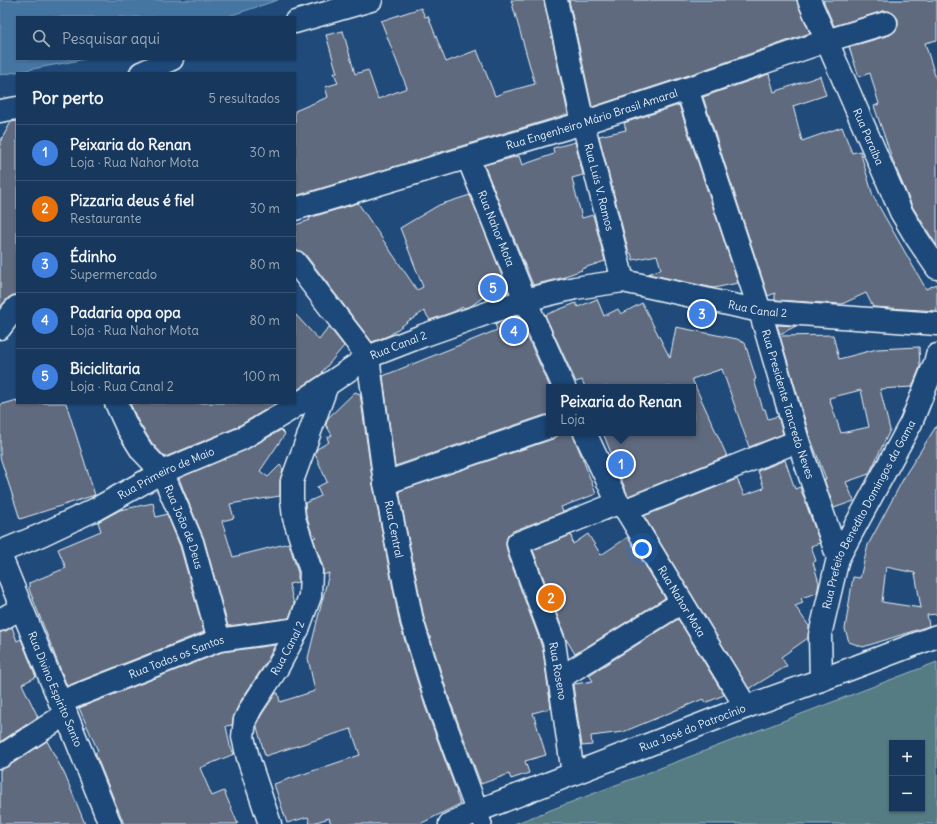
<!DOCTYPE html>
<html lang="pt">
<meta charset="utf-8">
<style>
body{margin:0;font-family:Delius,sans-serif;background:#203f62;color:#f1f3f6}
.controls{position:absolute;right:12px;bottom:12px;display:grid;overflow:hidden;border-radius:0px;box-shadow:0 1px 3px #0004}
.controls button{width:36px;height:36px;display:grid;place-items:center;padding:0;border:0;border-bottom:1px solid #365272;background:#17385c;color:#f1f3f6;font:20px sans-serif}
.you{position:absolute;left:642px;top:549px;width:14px;height:14px;margin:-10px;border:3px solid #fff;border-radius:50%;background:#1a73e8;box-shadow:0 0 0 6px #1a73e833}
.badge{display:grid;place-items:center;width:26px;height:26px;border-radius:50%;background:#ff9aa2;color:#fff;font-size:13px;font-weight:700}
.pin{position:absolute;translate:-50% -50%;border:2px solid #fff;box-shadow:0 1px 4px #0006}
.popup{position:absolute;left:546px;top:384px;width:150px;height:52px;box-sizing:border-box;display:grid;place-content:center;border-radius:0px;background:#17385c;filter:drop-shadow(0 1px 3px #0005);font-size:13px;white-space:nowrap;color:#9eacbb}
.popup b{font-size:15px;color:#f1f3f6}
.popup::after{content:'';position:absolute;left:50%;top:100%;margin-left:-8px;border:8px solid transparent;border-top-color:#17385c}
.list{margin:0;padding:0;list-style:none}
h2{display:flex;justify-content:space-between;align-items:center;height:52px;margin:0;padding:0 16px;font-size:17px}
h2 small{font-size:13px;font-weight:400;color:#9eacbb}
.list li{display:grid;grid-template-columns:26px 1fr auto;gap:12px;align-items:center;box-sizing:border-box;height:56px;padding:0 16px;border-top:1px solid #365272}
.list b{display:block;font-size:15px;white-space:nowrap}
.list p{margin:0;font-size:13px;white-space:nowrap;color:#9eacbb}
.list em{font-size:13px;font-style:normal;color:#9eacbb}
.icon{flex:none;width:22px;height:22px;fill:none;stroke:currentColor;stroke-width:2;stroke-linecap:round;stroke-linejoin:round}
.map{position:relative;flex:none;width:937px;height:824px;overflow:hidden}
.search{position:absolute;background:#17385c;box-shadow:0 1px 3px #0004;left:16px;top:16px;width:280px;height:44px;display:flex;align-items:center;gap:10px;box-sizing:border-box;padding:0 14px;border-radius:0px;color:#9eacbb;font-size:15px}
.panel{position:absolute;background:#17385c;box-shadow:0 1px 3px #0004;left:16px;top:72px;width:280px;height:332px;border-radius:0px}
.map>svg:first-child{display:block}
</style>
<div class="map">
<svg width="937" height="824" viewBox="0 0 937 824">
<rect width="100%" height="100%" fill="#1f4a7a"/>
<filter id="ink" filterUnits="userSpaceOnUse"><feTurbulence type="fractalNoise" baseFrequency=".025" numOctaves="2"/><feDisplacementMap in="SourceGraphic" scale="8" xChannelSelector="R" yChannelSelector="G"/><feConvolveMatrix kernelMatrix="1 2 1 2 8 2 1 2 1" color-interpolation-filters="sRGB"/></filter>
<g filter="url(#ink)">
<path fill="#547c83" stroke="#9eb6be" fill-rule="evenodd" d="M937,662V824H514ZM892,743H922V809H892Z"/>
<path fill="#4574a1" stroke="#86a6c4" d="M0,0H278L226,17H17V59H86L0,75Z"/>
<path fill="#5f6b7f" stroke="#e8f1f8" fill-rule="evenodd" d="M511,0H544L568,114L438,153L437,152L427,157L295,196V111L328,97L325,87L338,83L334,73H337L326,35L343,31L355,74L368,70L378,99L407,88L381,21L402,14L421,8L425,17L428,16L446,62L477,50L495,96L505,92L535,84Z
M569,0H797L798,5L810,33L683,77L592,107Z
M823,0H937V40L925,43L937,82V246L912,206L894,164L874,106L879,104L870,73L859,77L849,47L890,35L895,31L898,26V19L894,14L889,11H883L834,26Z
M769,74L774,92L820,76L826,95L793,106L802,141L842,127L852,153L860,151L873,196L926,289L937,284V311L873,307L866,293L842,304L775,300V293L768,296L703,97Z
M679,105L738,283L714,288L648,274L661,269L657,255L633,260L631,253H629L599,136L626,130L624,123Z
M17,121V295H13L8,298L0,307V142L11,122Z
M575,142L583,175L572,178L582,218L593,215L605,261L581,269L582,270L565,276V277L533,285L484,165L519,156L522,165L554,154L553,148Z
M470,195L509,293L487,300L485,296L471,306L464,308L463,307L453,312L430,320L424,311L411,320V319L390,335L372,342L305,254L300,251L295,250V225L310,220L309,218L358,203L417,290L423,287L400,228L439,205Z
M597,299L604,316L618,309L621,314L642,303L670,358L676,327L737,339L745,343L756,379L754,380L763,409H765L768,419L778,416L783,434L749,447L722,369L692,379L727,456L628,496L603,433H693V387H585L582,380L576,382L545,315L576,303L578,307Z
M295,314L319,340L329,327L344,346L322,372L323,373L297,390L295,389Z
M518,316L550,387H549V415H545L395,466L383,376L497,330L495,324Z
M777,325L796,326L780,334Z
M833,335L839,359L877,349L919,347L920,367L912,387L880,389L890,430L869,474L846,482L854,501L834,508L824,479H826L810,437L780,336ZM861,390L869,427L841,433L829,398Z
M355,392L360,394L373,485L400,625L425,706L457,793H456L460,804L420,824H331L329,818L310,824L308,817L287,823L274,784L360,755L351,729L265,756L257,727V724L262,714L276,693H278L280,702L315,691L308,658L329,573L323,575V567L313,538L316,537L311,531L306,515L305,503L321,496L317,487L327,482L315,454L317,449L329,442L327,438L332,435L326,425L328,418Z
M17,400V403H66L95,495L20,519L0,457V405Z
M130,403H277L235,428L165,457L152,443L138,421Z
M937,425V614L927,615L929,626L863,647L849,642L845,629L853,577L860,578L868,545L907,472ZM886,567L915,573L921,608L882,602Z
M281,430L285,434L260,471L268,477L280,465L283,469L280,481V496L230,504L234,518L222,521L233,557L289,543L298,573V582L289,584L294,604L289,618L228,626L204,539L183,489L179,478L246,450Z
M560,433H573L574,438L582,457L596,494L561,507L563,512L513,531L508,535L506,541V546L509,558L539,638L543,651L551,708L533,713L546,755L525,761L529,773L511,779L509,774L481,784L449,698L424,618L399,491L553,439L558,435Z
M785,460L795,489L800,487L820,543L811,546L816,561L813,562L819,583L817,593L801,598L803,603L795,606L809,626L808,638L781,657L787,666L749,689L644,516L737,479L744,495L764,488L758,471Z
M153,503L156,517L167,514L180,546L204,632L67,686L29,589V583L66,568L58,549L101,531L98,522L120,510Z
M588,534L601,555L628,537L665,598L575,654L566,639L533,550L571,535L573,544Z
M678,619L724,695L705,703L703,699L623,732L591,736L592,745L582,746L573,685L575,684L593,681L589,675Z
M12,627L17,641L21,639L36,677L22,684L38,717L0,742V632L6,631Z
M275,645L267,661L240,702L234,715L232,725L226,726L230,746L234,754L200,768L212,796L224,791L238,824H124L95,753L98,751L79,708L222,652Z
M47,741L65,775L85,824H0V769L7,767Z"/>
<g fill="none" stroke-linecap="round" stroke-linejoin="round">
<g stroke="#e8f1f8" stroke-width="20">
<path id="pedestrian" d="M477,811L483,824"/>
</g>
<g stroke="#e8f1f8" stroke-width="25">
<g id="minor">
<path id="s1" d="M556,0L583,123L623,281"/>
<path id="s2" d="M809,0L901,212L916,237L937,268"/>
<path d="M295,22L371,0"/>
<path d="M141,73L172,59"/>
<path id="s3" d="M687,89L760,311L798,441L838,558"/>
<path d="M0,111L17,108"/>
<path id="s4" d="M468,158L525,300L564,387"/>
<path id="s5" d="M295,209L583,123L687,89L826,41L886,23"/>
<path id="s6" d="M295,262L368,357L385,483L412,621L437,702L477,811"/>
<path d="M0,328L12,312L17,307"/>
<path id="s7" d="M116,403L127,427L142,451L162,472L192,542L219,640"/>
<path id="s8" d="M585,433L618,503L626,510L746,707"/>
<path d="M385,483L549,427"/>
<path d="M626,510L798,441"/>
<path id="s9" d="M0,552L41,535L96,509L162,472L241,439L286,412L327,385"/>
<path id="s10" d="M0,555L60,702L66,714L110,824"/>
<path d="M0,620L21,608"/>
<path d="M560,678L682,602"/>
<path id="s11" d="M821,680L820,635L838,558L911,423L935,363L937,355"/>
<path id="s12" d="M60,702L219,640L298,629"/>
<path d="M0,757L66,714"/>
<path d="M573,774L554,642L521,554L518,543L618,503"/>
<path id="s13" d="M270,824L248,758L243,737L245,720L251,708L278,667L298,629L310,596L311,571L294,518L292,500V481L327,385L368,357L422,336L525,300L575,288L623,281L760,311L937,324"/>
<path id="s14" d="M450,824L477,811L746,707L821,680L937,636"/>
</g>
</g>
<use href="#pedestrian" stroke="#1f4a7a" stroke-width="17"/>
<use href="#minor" stroke="#1f4a7a" stroke-width="22"/>
</g>
</g>
<g text-anchor="middle" dominant-baseline="central" stroke-width="3" stroke-linejoin="round" paint-order="stroke">
<g font-size="11" fill="#e8f1f8" stroke="#1f4a7a">
<text stroke="none"><textPath href="#s5" startOffset="310">Rua Engenheiro Mário Brasil Amaral</textPath></text>
<text stroke="none"><textPath href="#s2" startOffset="149">Rua Paraíba</textPath></text>
<text stroke="none"><textPath href="#s1" startOffset="192">Rua Luis V. Ramos</textPath></text>
<text stroke="none"><textPath href="#s4" startOffset="76">Rua Nahor Mota</textPath></text>
<text stroke="none"><textPath href="#s13" startOffset="923">Rua Canal 2</textPath></text>
<text stroke="none"><textPath href="#s13" startOffset="551">Rua Canal 2</textPath></text>
<text stroke="none"><textPath href="#s3" startOffset="331">Rua Presidente Tancredo Neves</textPath></text>
<text stroke="none"><textPath href="#s9" startOffset="184">Rua Primeiro de Maio</textPath></text>
<text stroke="none"><textPath href="#s11" startOffset="176">Rua Prefeito Benedito Domingos da Gama</textPath></text>
<text stroke="none"><textPath href="#s7" startOffset="143">Rua João de Deus</textPath></text>
<text stroke="none"><textPath href="#s6" startOffset="294">Rua Central</textPath></text>
<text stroke="none"><textPath href="#s8" startOffset="195">Rua Nahor Mota</textPath></text>
<text stroke="none"><textPath href="#s13" startOffset="192">Rua Canal 2</textPath></text>
<text stroke="none"><textPath href="#s12" startOffset="125">Rua Todos os Santos</textPath></text>
<text transform="translate(558 671) rotate(80)">Rua Roseno</text>
<text stroke="none"><textPath href="#s10" startOffset="145">Rua Divino Espírito Santo</textPath></text>
<text stroke="none"><textPath href="#s14" startOffset="261">Rua José do Patrocínio</textPath></text>
</g>
</g>
</svg>
<div class="controls">
<button>+</button>
<button>−</button>
</div>
<div class="you"></div>
<div class="pin badge" style="left:621px;top:464px;background:#3f7fe0">1</div>
<div class="popup"><b>Peixaria do Renan</b>Loja</div>
<div class="pin badge" style="left:551px;top:598px;background:#e8710a">2</div>
<div class="pin badge" style="left:702px;top:314px;background:#3f7fe0">3</div>
<div class="pin badge" style="left:514px;top:331px;background:#3f7fe0">4</div>
<div class="pin badge" style="left:493px;top:288px;background:#3f7fe0">5</div>
<div class="search"><svg class="icon" aria-label="search" viewBox="0 0 24 24"><circle cx="10" cy="10" r="6"/><path d="M15 15l6 6"/></svg>Pesquisar aqui</div>
<section class="panel">
<h2>Por perto<small>5 resultados</small></h2>
<ul class="list">
<li><span class="badge" style="background:#3f7fe0">1</span><div><b>Peixaria do Renan</b><p>Loja · Rua Nahor Mota</p></div><em>30 m</em></li>
<li><span class="badge" style="background:#e8710a">2</span><div><b>Pizzaria deus é fiel</b><p>Restaurante</p></div><em>30 m</em></li>
<li><span class="badge" style="background:#3f7fe0">3</span><div><b>Édinho</b><p>Supermercado</p></div><em>80 m</em></li>
<li><span class="badge" style="background:#3f7fe0">4</span><div><b>Padaria opa opa</b><p>Loja · Rua Nahor Mota</p></div><em>80 m</em></li>
<li><span class="badge" style="background:#3f7fe0">5</span><div><b>Biciclitaria</b><p>Loja · Rua Canal 2</p></div><em>100 m</em></li>
</ul>
</section>
</div>
